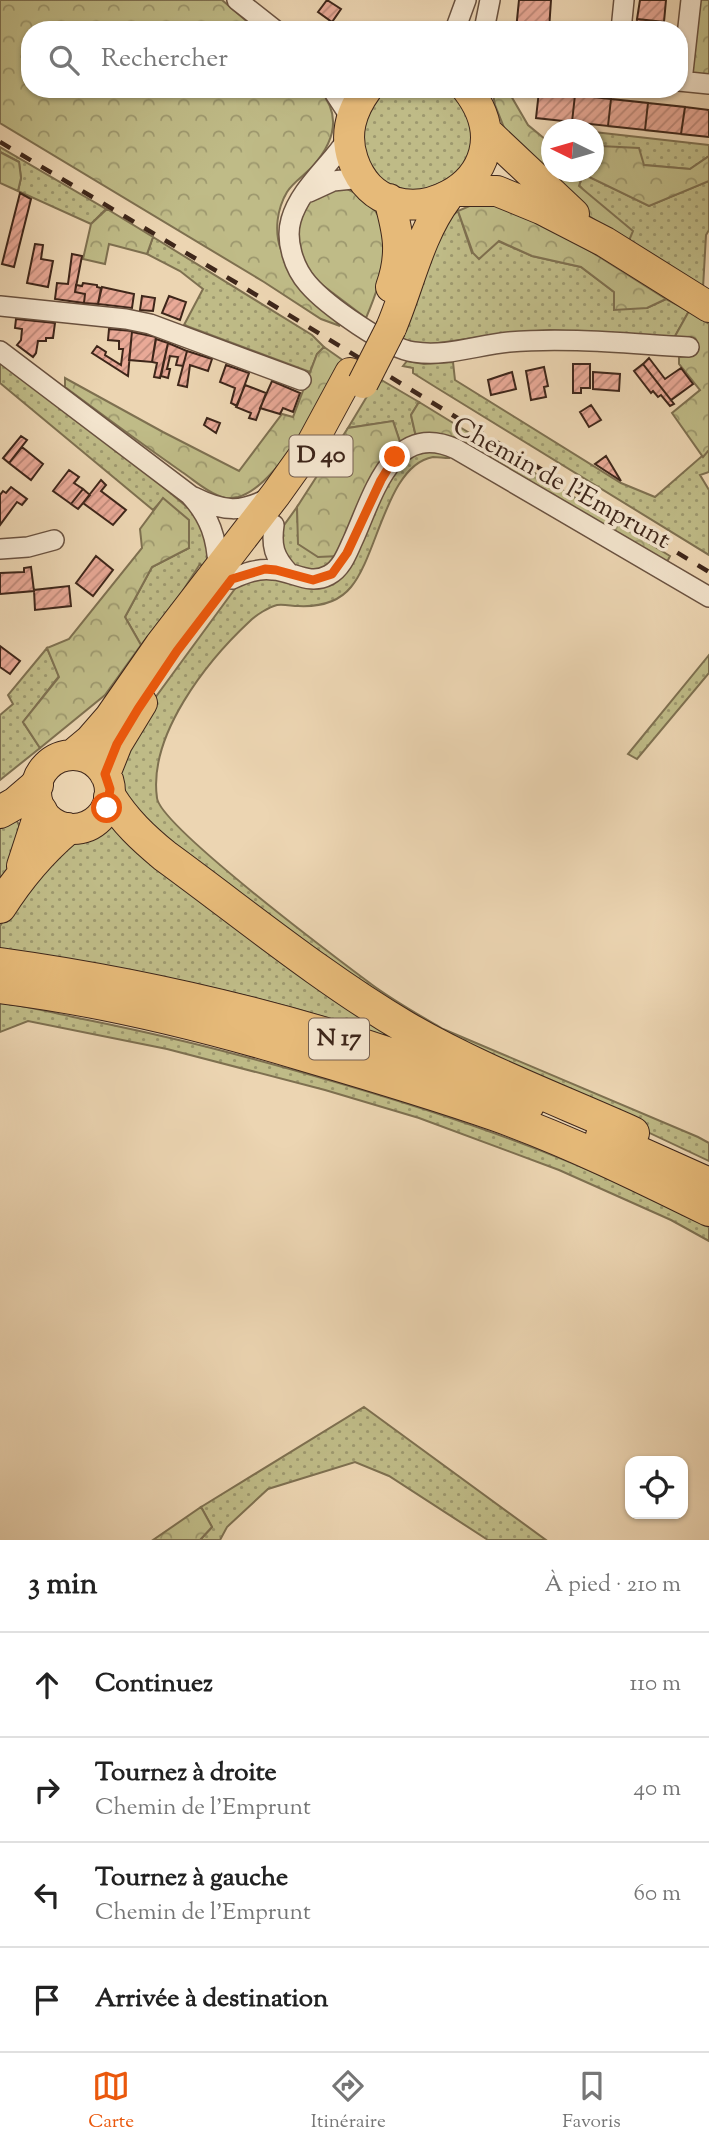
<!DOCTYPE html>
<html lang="fr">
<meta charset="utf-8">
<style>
body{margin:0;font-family:"Sorts Mill Goudy",serif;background:#f2f2f2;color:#222}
.controls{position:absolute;right:21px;bottom:21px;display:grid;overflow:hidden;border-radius:14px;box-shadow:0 2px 5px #0004}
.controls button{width:63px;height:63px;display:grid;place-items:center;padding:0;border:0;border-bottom:2px solid #e0e0e0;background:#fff;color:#222;font:35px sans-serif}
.compass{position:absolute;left:541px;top:119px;width:63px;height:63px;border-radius:50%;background:#fff;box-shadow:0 2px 5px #0004;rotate:275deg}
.stop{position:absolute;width:21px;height:21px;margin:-16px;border:5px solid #ea580c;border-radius:50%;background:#fff}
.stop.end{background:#ea580c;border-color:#fff;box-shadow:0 2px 7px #0008}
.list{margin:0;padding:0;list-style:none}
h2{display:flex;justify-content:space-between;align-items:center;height:91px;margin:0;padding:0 28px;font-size:30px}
h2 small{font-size:23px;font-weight:400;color:#767676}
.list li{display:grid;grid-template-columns:46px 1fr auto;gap:21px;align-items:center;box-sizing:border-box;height:105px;padding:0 28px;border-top:2px solid #e0e0e0}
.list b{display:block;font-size:26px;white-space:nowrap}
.list p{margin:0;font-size:23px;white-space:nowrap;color:#767676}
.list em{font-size:23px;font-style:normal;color:#767676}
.icon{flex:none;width:38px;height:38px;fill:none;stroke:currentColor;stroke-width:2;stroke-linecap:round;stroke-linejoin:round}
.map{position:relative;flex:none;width:709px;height:1540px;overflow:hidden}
.search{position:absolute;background:#fff;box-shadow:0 2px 5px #0004;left:21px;right:21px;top:21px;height:77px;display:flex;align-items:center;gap:18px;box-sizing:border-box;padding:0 24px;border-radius:28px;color:#767676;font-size:26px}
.sheet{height:511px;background:#fff}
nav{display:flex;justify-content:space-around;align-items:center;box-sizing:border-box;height:98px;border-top:2px solid #e0e0e0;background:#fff;font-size:19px;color:#767676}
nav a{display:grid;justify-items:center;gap:4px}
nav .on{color:#ea580c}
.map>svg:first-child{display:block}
</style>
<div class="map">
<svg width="709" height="1540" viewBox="0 0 709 1540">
<defs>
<pattern id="grass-dots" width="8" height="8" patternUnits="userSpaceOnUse" patternTransform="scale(1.75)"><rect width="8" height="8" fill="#bfbb87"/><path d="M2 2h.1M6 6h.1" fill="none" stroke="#9d986e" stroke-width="1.8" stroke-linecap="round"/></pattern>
<pattern id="forest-crowns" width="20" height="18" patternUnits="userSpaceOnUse" patternTransform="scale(1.75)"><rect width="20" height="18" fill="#bfbb87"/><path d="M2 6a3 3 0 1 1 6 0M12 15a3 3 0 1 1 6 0" fill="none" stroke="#9d986e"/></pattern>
<pattern id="building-hatch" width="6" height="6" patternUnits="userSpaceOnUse" patternTransform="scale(1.75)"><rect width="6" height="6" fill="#e9a997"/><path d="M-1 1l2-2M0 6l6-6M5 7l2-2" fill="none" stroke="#be897a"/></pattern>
</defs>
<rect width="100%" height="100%" fill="#ecd5b2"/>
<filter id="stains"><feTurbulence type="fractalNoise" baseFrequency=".00286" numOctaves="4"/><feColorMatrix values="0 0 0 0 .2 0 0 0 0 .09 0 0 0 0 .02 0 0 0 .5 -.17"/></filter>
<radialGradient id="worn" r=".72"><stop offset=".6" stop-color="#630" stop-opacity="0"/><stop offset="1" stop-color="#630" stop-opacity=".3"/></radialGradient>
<path fill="url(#grass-dots)" stroke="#7e7050" stroke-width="2" d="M385,89L455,91L477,130L463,173L415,194L382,181L362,151L364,115L374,99Z
M594,132L709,145V156L690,169L643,165L600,146L594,156Z
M0,147L106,209L91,224L18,191L21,178L19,162L0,152Z
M584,174L649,206L709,181V230L706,235L703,288L628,243L579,185Z
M458,211L472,253L498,241L532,256L581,267L614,292L647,308L666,299L689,311L674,338L550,330L507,333L425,345L397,339L448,219Z
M153,237L312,335L324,347L317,354L310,372L184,325L203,289L180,271L147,254Z
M0,361L155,480L193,512L211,544L207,568L200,564L182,592L141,645L125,617L152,567L189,548L163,499L153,510L0,383Z
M407,361L424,364L453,362L455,380L621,483L655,497L709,450V472L700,475L709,490V555L437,388L413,373V368L403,366Z
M378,378L419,402L411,415L416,437L401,445L393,421L348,428Z
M446,449L449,458C444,458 438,457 433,457C387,465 378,555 351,587C338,603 318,607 298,606C292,606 284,604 277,605C269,607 256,615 250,621C207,661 148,735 157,798C160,826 339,960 371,984C394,1001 419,1015 443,1029L698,1137L709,1143V1161L412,1021L134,819L120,787L119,773L155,698L237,586L257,576L324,584L384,484L406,456Z
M297,507L299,544L339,556L318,574L288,564L277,535Z
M47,648L59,676L23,722L40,748L0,780V715L13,704L8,695Z
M709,655V673L637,759L628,754Z
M14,817C33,841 13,859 0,881V819Z
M116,823L419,1048C284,999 142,969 0,949V926L33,876L73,843L94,837L110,824Z
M0,1003C24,1005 49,1012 73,1017C123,1027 173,1038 223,1051C390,1095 556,1146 709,1227V1241L671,1220L559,1170L419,1118L325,1090L167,1049L28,1021L0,1032Z
M364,1407L546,1540H488L389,1476L355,1462L268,1489L227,1527L220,1540H200L212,1527L201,1507Z"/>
<path fill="url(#forest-crowns)" stroke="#7e7050" stroke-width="2" d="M0,0H222L257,30H30V89H319C342,115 335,141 313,166C305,175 293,182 287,192C277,209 274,231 281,250C292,280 319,302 340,326L321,319L264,282L0,123Z
M698,0H709V76L690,74Z
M492,89H507L528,125L551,144L552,172H594V156L600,146L639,148L644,165L690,169L709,156V181L649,206L583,174L579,186L633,231L628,243L576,207L511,145L495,105Z
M0,152L19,162L21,178L18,191L0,183Z
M345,188C405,213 386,271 366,318L317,281L306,265L297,242L299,223L309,202L327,192Z
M489,203L557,230L666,299L647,308L614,310V292L581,267L532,256L499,241L479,259L473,253L458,211L474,204Z
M107,209L153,237L147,254L109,244L105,264L83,259L91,224Z
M689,311L709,324V450L703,457L672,413L700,390L679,364V357L693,356L694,339L674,338Z
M324,347L344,361C324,397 277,487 238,497C233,498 226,499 222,497C208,493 194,480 182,472C142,444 104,416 65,387V378L163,432L239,471L282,414L293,417L317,354Z
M419,402L670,556L665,566L416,437L411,415Z
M393,421L401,445L339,556L318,557L298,544L297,507L348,428Z
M163,498L189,520V548L152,567L125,617L141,645L105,695L40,748L23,722L59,677L47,648L69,639L142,548L140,529Z
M201,1507L212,1527L200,1540H153Z"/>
<path fill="url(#building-hatch)" stroke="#3e261a" stroke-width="2" d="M327,0L341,9L332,22L318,12Z
M519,0H551L549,30H516Z
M640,0H666L664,22L637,19Z
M637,19L664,22L663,30H636Z
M539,91L575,95L572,122L536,118Z
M575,95L611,99L608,126L572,122Z
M611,99L648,103L645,130L608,126Z
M648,103L685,107L681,134L645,130Z
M685,107L709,110V137L681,134Z
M20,193L31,199L14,267L2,264Z
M35,244L43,245L41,259L53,261L48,287L27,283Z
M72,254L82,256L75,292L85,294L84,303L55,299L57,283L68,284Z
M83,283L97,285V287L101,288L98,304L84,303L85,294L75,292L76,285L82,286Z
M102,287L134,294L132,308L98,304Z
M142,296L155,298L153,311L140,310Z
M169,296L186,302L180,320L162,313Z
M16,319L55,323L53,338H46V341H38L36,353L33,357L17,345L21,340L22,329L15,328Z
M109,329L132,331L128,376L92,353L97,346L106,352L105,355L121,365L123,349H119V341L108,340Z
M132,332L156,337L152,362L129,360Z
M156,339L168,343L160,378L154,377L157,363L152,362Z
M168,343L187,351L183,366L176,365L178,357L170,356L167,369H170L168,378L161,376Z
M187,351L212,359L208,371L190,365L187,387L178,385Z
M649,358L665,379L681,368L693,384L671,400L643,364Z
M573,364H590V388H581V393H573Z
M643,364L671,400L674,404L670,406L661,395L658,397L653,391L651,393L634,371Z
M226,365L249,373L237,406L231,403L235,388L220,382Z
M544,367L548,386L544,387L546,397L531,400L526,371Z
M512,372L516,389L491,395L488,380Z
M593,372L620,374L619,391L593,389Z
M272,381L300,393L293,412L283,408L280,414L260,408Z
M245,385L266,393L256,420L249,418L251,413L236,407Z
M591,405L601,420L589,427L580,412Z
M207,418L220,423L216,433L204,425Z
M21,436L27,440L9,463L3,458Z
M22,447L43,464L31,480L9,463Z
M606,456L621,481L595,464Z
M69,470L79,477L74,483L83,489L71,504L53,491Z
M101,480L106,485L101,491L126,510L113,525L83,503Z
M11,487L27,499L22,505L17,502L0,525V495L3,491L6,493Z
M83,489L90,495L78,509L71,504Z
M96,556L113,570L93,596L76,583Z
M31,567L34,591L0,594V573L24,572V568Z
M69,586L71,606L35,610L34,590Z
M0,646L20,661L10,674L0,667Z"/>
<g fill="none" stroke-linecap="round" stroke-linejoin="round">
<g stroke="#6a5240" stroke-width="22">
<path id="minor" d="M237,0L275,30
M455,30L466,0
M484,30L490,0
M621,30L624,0
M679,81L709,84
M682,81L691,0
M332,89L351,118
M348,138C331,165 300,188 291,220C285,241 294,268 308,284C326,305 388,349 414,352C447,357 477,345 509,342C569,337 630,344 689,347
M309,192L333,181L362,178
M0,306L126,319L150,324L301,380
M0,351L190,495C210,517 217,538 218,568
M194,497C224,512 241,513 271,497
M274,525C271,546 274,557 289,573
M0,549L28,547L54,540
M232,579C245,573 258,568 273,570C293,571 309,586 329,575C342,568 347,553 353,540C373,496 392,420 456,449L709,597"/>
</g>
<g stroke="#3e261a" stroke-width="32">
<path id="primary" d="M367,89C351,111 344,134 353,160C385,255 539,182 467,89
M486,131L574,214
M458,191H497L541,209L605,242L709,307
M389,199C398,232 403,253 391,287
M391,328C409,286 419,235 447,198
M72,755L90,740L110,717L160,645L276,494L311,445L350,373
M36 792a37 37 0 1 1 74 0a37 37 0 1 1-74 0Z
M105,774L117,744L142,703"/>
</g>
<g stroke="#3e261a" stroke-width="34">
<path id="trunk" d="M110,797C125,821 143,838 165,856C243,913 322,978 405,1027C477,1069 557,1099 633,1133
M0,812L16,803L37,785
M23,866L41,811
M0,907C19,877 40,852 67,829
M0,964C180,989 360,1036 528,1105
M0,987C103,1000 205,1025 304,1055C369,1074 433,1093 496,1115C569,1141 640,1176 709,1210
M602,1136L709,1184"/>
</g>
<use href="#minor" stroke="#f3e4cd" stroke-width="19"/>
<use href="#primary" stroke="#e6ba79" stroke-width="30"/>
<use href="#trunk" stroke="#e6ba79" stroke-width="32"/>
<path stroke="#3e261a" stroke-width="4.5" stroke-dasharray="12 12" stroke-linecap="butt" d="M0,142L240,285L709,572"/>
<g stroke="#3e261a" stroke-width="32" stroke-linecap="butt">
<path id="primary-bridge" d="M363,383L391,328"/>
</g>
<use href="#primary-bridge" stroke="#e6ba79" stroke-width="30"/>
</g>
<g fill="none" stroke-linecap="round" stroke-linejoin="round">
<path stroke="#ea580c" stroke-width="9" d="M107,808L110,789L105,774L117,744L138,709L177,651L232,579L265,569L276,570L313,580L332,574L347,553L381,480L395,457"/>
</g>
<g text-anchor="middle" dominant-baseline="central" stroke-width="7" stroke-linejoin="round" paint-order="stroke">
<g fill="#f3e4cd" stroke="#745f50" stroke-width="2">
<rect x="289.5" y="435.5" width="63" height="41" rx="5"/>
<rect x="309" y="1018.5" width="60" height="41" rx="5"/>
</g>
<g font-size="24" font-weight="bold" fill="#3e261a">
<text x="321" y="456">D 40</text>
<text x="339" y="1039">N 17</text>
</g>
<g font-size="26" fill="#3e261a" stroke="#f3e4cd">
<text transform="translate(561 484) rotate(29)">Chemin de l'Emprunt</text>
</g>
</g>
<rect width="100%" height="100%" filter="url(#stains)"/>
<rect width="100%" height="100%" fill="url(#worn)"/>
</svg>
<div class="controls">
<button><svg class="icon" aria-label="locate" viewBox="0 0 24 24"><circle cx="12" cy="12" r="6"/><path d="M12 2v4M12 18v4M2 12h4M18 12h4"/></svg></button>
</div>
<svg class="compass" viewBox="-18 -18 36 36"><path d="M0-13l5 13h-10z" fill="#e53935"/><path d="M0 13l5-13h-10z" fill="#767676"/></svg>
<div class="stop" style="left:107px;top:808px"></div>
<div class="stop end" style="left:395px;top:457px"></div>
<div class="search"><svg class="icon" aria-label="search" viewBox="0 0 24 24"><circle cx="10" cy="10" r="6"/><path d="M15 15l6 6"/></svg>Rechercher</div>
</div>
<section class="sheet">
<h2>3 min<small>À pied · 210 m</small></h2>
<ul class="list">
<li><svg class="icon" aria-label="ahead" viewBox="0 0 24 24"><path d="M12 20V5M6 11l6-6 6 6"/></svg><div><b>Continuez</b></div><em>110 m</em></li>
<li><svg class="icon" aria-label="right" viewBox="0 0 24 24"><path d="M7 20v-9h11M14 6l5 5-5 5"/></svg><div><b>Tournez à droite</b><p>Chemin de l'Emprunt</p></div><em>40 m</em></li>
<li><svg class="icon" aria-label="left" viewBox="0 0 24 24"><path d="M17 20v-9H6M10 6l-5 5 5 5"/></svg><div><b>Tournez à gauche</b><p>Chemin de l'Emprunt</p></div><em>60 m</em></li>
<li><svg class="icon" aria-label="arrive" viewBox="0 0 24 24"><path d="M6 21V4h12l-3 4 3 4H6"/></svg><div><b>Arrivée à destination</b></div></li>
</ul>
</section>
<nav>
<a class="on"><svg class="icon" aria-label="map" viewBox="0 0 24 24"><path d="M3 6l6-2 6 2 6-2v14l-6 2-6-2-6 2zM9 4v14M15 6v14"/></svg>Carte</a>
<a><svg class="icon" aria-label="directions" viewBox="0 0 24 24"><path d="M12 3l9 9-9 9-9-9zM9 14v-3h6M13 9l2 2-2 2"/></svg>Itinéraire</a>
<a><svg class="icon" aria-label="saved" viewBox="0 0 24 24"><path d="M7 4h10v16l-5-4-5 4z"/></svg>Favoris</a>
</nav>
